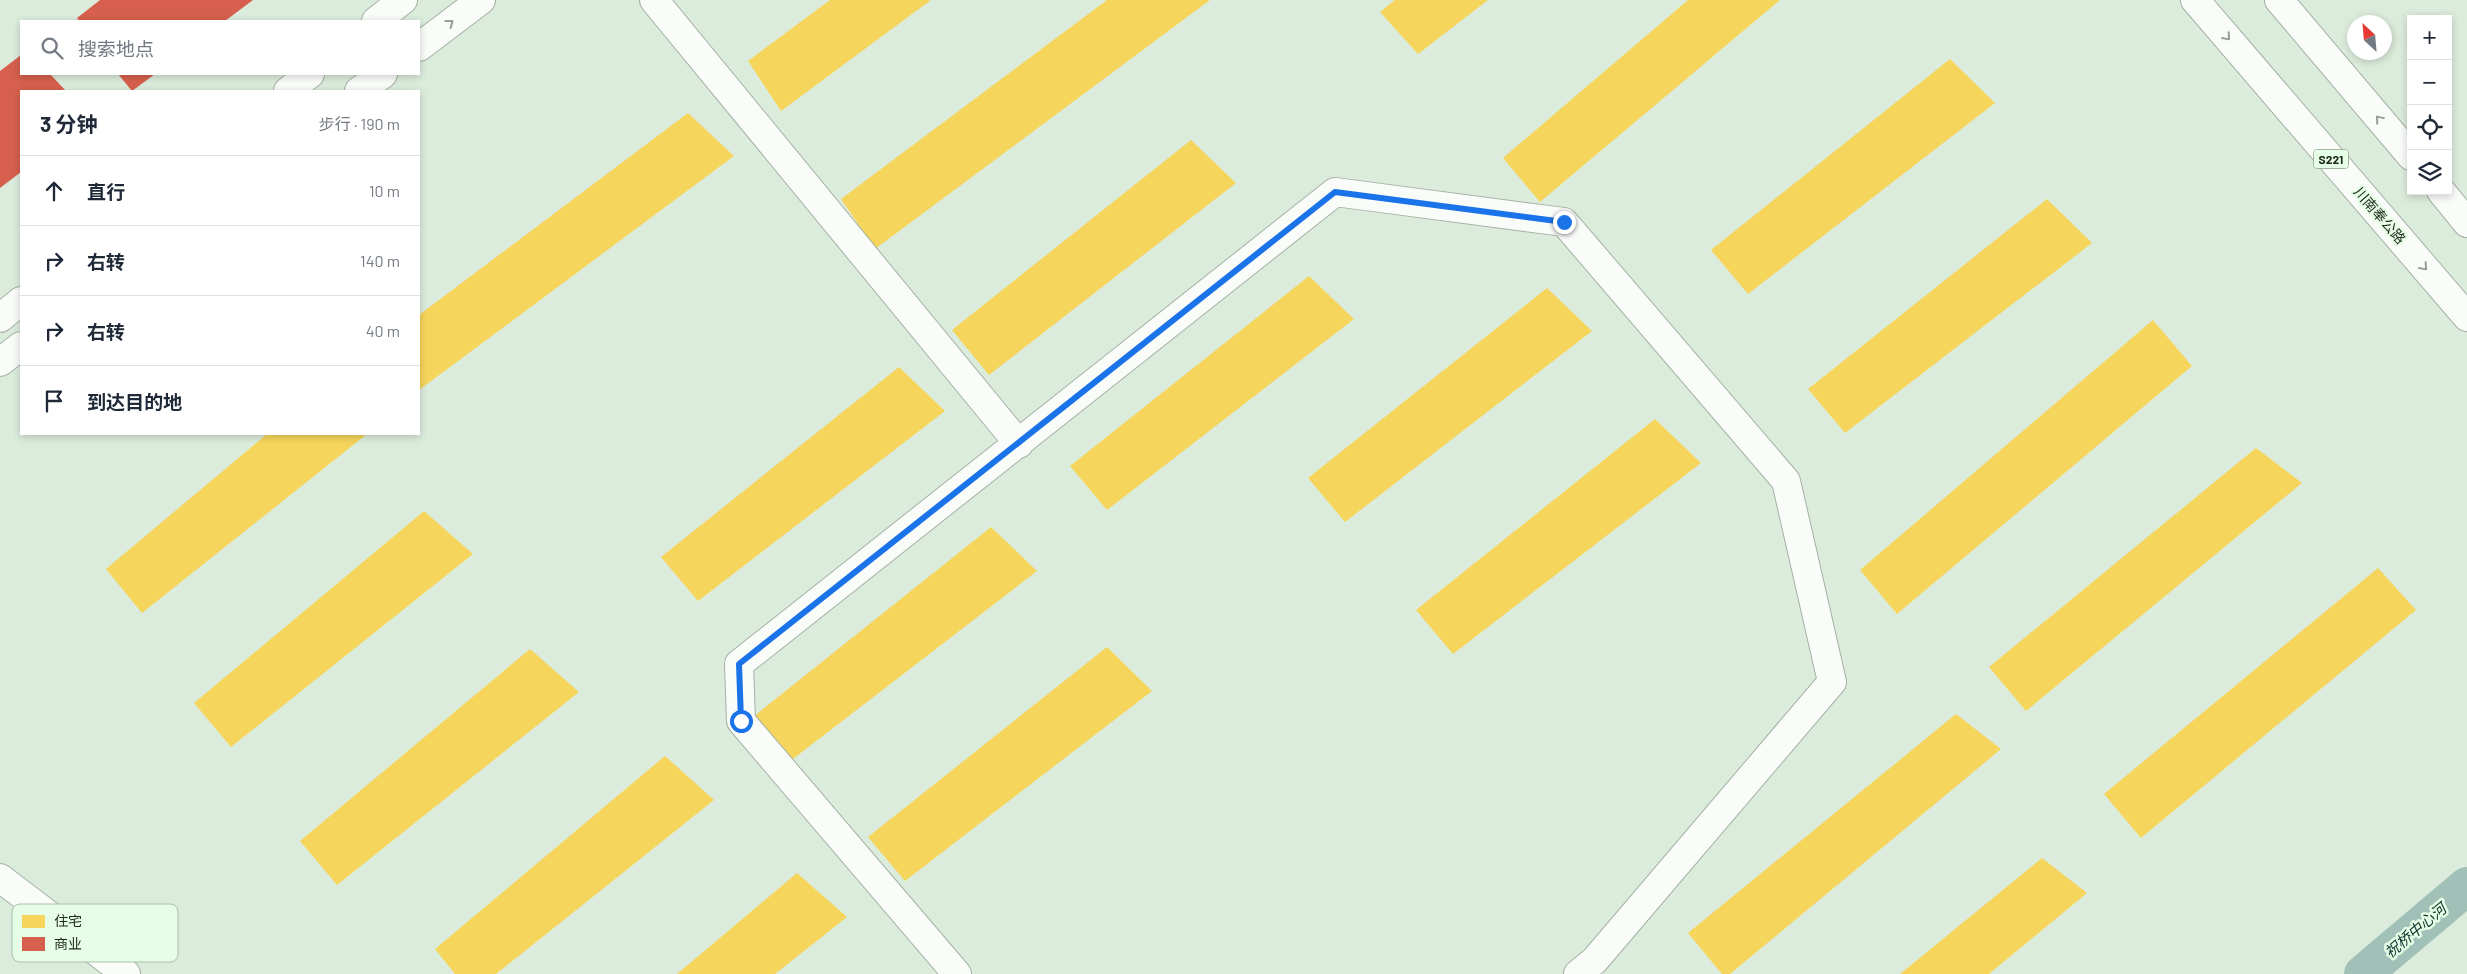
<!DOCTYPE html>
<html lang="zh">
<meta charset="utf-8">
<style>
body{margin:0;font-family:Barlow,"Noto Sans SC",sans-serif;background:#f2f2f3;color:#1f2937}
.controls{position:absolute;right:15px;top:15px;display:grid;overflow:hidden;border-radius:0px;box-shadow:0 2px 8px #0003}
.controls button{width:45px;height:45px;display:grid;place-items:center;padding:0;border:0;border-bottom:1px solid #e0e1e3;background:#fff;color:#1f2937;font:25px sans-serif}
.compass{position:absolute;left:2347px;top:15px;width:45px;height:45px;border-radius:50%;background:#fff;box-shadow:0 2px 8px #0003;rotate:334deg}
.stop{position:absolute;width:15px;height:15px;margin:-11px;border:4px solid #1a73e8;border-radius:50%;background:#fff}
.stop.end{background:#1a73e8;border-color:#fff;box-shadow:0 1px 5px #0008}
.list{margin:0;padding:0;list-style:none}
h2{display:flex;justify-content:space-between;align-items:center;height:65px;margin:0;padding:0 20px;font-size:21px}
h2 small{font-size:16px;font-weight:400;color:#747a83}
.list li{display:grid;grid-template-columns:32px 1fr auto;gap:15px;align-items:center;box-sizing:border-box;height:70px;padding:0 20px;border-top:1px solid #e0e1e3}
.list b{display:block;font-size:19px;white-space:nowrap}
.list em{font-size:16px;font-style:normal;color:#747a83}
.icon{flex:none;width:28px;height:28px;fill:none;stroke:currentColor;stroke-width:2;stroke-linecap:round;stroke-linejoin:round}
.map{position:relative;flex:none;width:2467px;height:974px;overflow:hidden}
.search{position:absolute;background:#fff;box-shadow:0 2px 8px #0003;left:20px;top:20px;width:400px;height:55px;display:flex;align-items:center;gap:12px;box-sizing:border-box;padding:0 18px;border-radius:0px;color:#747a83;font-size:19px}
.panel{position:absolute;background:#fff;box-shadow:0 2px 8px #0003;left:20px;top:90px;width:400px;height:345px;border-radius:0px}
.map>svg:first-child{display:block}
</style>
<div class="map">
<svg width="2467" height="974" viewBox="0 0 2467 974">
<rect width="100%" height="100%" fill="#dcecdc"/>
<path fill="#f6d55c" d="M830,0H931L781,111L748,61Z
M1107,0H1210L875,249L841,199Z
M1395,0H1488L1418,54L1380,12Z
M1688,0H1780L1540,202L1503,158Z
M1950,59L1995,103L1748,294L1711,250Z
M688,113L734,156L419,390V315Z
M1191,140L1236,183L989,375L952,330Z
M2047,199L2092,243L1845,433L1808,389Z
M1309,276L1354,319L1107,510L1070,466Z
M1547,288L1592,331L1345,522L1308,478Z
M2153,320L2192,366L1897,614L1860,570Z
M899,367L945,411L698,601L661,557Z
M1655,419L1701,463L1453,654L1416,610Z
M267,434H367L142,613L106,569Z
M2256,448L2302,483L2026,711L1989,667Z
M424,511L473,554L231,747L194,703Z
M991,527L1037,571L789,762L753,717Z
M2378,568L2416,610L2141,838L2104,794Z
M1107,647L1152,691L905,881L868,837Z
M530,649L579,692L337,885L300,841Z
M1956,714L2001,749L1730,974H1722L1688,933Z
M665,756L714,800L496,974H455L435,949Z
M2042,858L2087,893L1989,974H1900Z
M797,873L847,917L775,974H677Z"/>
<path fill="#d6604d" d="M100,0H253L225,21H79L77,18Z
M21,55V74H50L66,91H21V172L0,188V71Z
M118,74H155L132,91Z"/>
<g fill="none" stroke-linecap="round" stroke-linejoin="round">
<path stroke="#a1c1b8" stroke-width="38" d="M2363,974L2467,886"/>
<g stroke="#a4b1a4" stroke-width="30">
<path id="minor" d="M654,0L1019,444
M376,21L403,0
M419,47L481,0
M288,91L310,74
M359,91L383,74
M0,318L21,301
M0,362L21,346
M0,878L126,974
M957,974L741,721L739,664L1335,192L1564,222L1786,481L1832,682L1595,960L1578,974"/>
</g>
<g stroke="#a4b1a4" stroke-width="30">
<path id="major" d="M2195,0L2467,317
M2279,0L2411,156
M2441,191L2467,223"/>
</g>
<use href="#minor" stroke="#fafcfa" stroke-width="28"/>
<use href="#major" stroke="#fafcfa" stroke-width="28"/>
</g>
<defs><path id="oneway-chevron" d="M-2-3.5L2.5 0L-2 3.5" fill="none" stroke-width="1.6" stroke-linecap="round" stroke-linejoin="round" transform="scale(1.25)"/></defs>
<g stroke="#979d97">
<use href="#oneway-chevron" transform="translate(450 23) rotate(-37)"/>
<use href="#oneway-chevron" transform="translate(2227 37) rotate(49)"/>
<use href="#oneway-chevron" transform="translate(2379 119) rotate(-130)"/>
<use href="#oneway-chevron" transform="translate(2424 267) rotate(49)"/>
</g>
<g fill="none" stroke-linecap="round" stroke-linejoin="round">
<path stroke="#1a73e8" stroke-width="6" d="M741,721L739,664L1335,192L1564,222"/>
</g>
<g text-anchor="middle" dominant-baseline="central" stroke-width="5" stroke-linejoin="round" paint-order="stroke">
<rect fill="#e7fee6" stroke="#5a6859" stroke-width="1" x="2313.5" y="149.5" width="35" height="19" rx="4"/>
<g font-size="12" font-weight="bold" fill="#1e281d">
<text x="2331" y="159">S221</text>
</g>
<g font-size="14" fill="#1e281d" stroke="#e7fee6">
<text transform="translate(2380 215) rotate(49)">川南奉公路</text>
</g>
<g font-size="15" font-style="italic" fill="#09302c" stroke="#e7fee6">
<text transform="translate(2415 930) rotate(-40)">祝桥中心河</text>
</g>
</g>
<rect x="12" y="904" width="166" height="58" rx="8" fill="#e7fee6" stroke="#abbeaa" stroke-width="1"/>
<rect x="22" y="915" width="23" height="13" fill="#f6d55c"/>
<rect x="22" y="937" width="23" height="14" fill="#d6604d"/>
<g font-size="14" fill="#1e281d">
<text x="54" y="926">住宅</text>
<text x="54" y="949">商业</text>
</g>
</svg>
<div class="controls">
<button>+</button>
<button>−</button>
<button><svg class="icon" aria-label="locate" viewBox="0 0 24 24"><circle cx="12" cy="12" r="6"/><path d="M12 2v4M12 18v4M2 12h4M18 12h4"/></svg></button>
<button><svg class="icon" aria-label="layers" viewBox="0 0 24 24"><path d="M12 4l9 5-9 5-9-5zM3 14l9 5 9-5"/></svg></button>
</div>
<svg class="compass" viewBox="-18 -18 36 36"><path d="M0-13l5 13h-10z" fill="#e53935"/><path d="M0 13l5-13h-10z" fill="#747a83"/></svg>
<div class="stop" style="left:741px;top:721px"></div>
<div class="stop end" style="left:1564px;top:222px"></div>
<div class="search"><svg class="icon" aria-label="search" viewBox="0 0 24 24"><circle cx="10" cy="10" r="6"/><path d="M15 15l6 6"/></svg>搜索地点</div>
<section class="panel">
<h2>3 分钟<small>步行 · 190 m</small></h2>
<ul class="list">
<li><svg class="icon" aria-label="ahead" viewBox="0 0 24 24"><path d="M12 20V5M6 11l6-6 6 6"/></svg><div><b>直行</b></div><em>10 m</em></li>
<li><svg class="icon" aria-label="right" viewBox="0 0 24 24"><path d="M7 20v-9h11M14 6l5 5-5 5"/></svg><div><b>右转</b></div><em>140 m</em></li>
<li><svg class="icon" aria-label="right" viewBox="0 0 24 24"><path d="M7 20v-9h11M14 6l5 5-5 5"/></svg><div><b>右转</b></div><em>40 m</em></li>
<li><svg class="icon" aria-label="arrive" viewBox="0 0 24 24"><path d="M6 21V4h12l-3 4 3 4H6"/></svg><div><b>到达目的地</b></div></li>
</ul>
</section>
</div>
